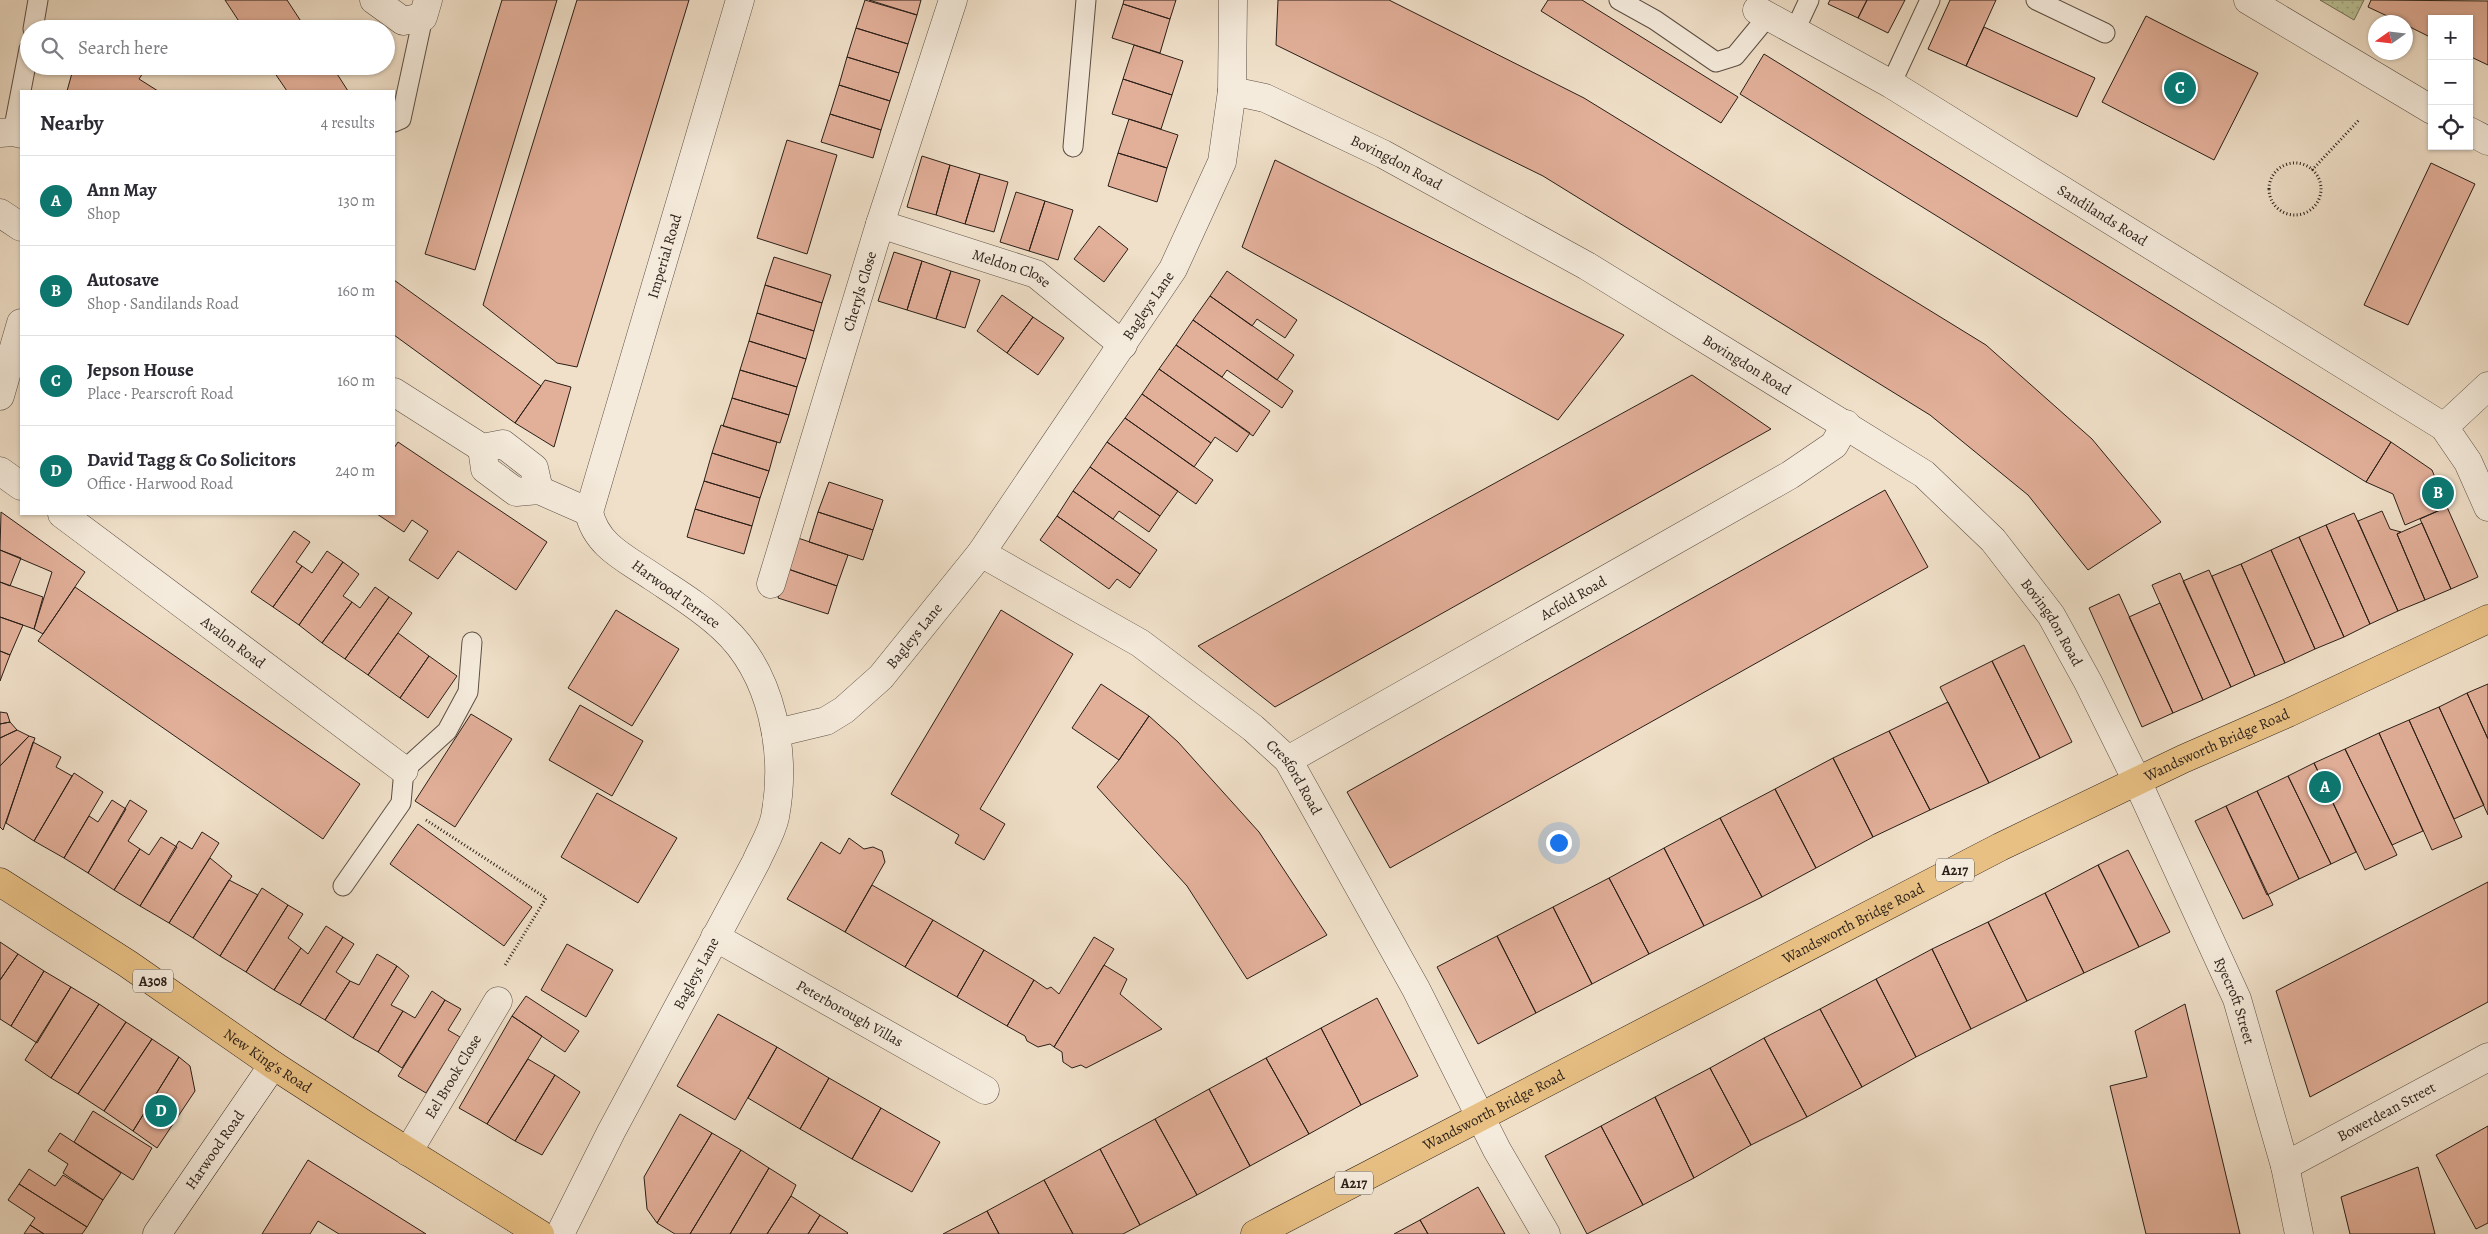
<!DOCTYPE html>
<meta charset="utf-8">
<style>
body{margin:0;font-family:Alegreya,serif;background:#f2f2f3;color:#2b2b33}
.controls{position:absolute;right:15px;top:15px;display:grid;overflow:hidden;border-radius:0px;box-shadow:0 1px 4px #0004}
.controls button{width:45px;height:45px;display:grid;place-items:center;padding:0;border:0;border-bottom:1px solid #e1e1e2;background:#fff;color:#2b2b33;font:25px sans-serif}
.compass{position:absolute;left:2368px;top:15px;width:45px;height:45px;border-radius:50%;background:#fff;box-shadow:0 1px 4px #0004;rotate:256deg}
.you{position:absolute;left:1558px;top:842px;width:18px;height:18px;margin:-12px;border:4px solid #fff;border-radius:50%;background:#1a73e8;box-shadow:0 0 0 8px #1a73e833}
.badge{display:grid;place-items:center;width:32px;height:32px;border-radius:50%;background:#0f766e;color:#fff;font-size:16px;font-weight:700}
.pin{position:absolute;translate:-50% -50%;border:2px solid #fff;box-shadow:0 1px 5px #0006}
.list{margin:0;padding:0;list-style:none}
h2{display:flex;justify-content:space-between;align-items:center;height:65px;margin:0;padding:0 20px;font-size:21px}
h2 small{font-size:16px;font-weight:400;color:#7c7c81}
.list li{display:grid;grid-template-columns:32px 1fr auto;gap:15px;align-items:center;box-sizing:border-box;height:90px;padding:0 20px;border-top:1px solid #e1e1e2}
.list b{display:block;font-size:19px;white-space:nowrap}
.list p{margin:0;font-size:16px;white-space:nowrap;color:#7c7c81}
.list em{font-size:16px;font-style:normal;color:#7c7c81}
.icon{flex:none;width:28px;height:28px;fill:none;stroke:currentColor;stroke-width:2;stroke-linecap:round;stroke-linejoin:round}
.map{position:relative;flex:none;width:2488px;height:1234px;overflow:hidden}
.search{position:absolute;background:#fff;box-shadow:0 1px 4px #0004;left:20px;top:20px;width:375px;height:55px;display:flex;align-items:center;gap:12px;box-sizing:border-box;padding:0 18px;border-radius:28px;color:#7c7c81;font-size:19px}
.panel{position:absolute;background:#fff;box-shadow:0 1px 4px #0004;left:20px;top:90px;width:375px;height:425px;border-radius:0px}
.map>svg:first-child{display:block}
</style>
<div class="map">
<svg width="2488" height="1234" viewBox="0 0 2488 1234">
<defs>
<pattern id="park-dots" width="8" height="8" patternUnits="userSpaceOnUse" patternTransform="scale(1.25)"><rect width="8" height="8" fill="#bac296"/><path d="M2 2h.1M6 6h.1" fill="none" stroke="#a0a681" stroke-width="1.8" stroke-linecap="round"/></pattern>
</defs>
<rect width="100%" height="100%" fill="#f0e0c9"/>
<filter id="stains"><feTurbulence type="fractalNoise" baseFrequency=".004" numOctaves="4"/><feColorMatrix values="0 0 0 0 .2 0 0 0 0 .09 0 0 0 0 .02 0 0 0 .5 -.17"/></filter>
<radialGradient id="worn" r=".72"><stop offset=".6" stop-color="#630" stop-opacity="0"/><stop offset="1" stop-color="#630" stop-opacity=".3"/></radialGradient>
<path fill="url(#park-dots)" stroke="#727057" d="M2320,0H2364L2354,20Z"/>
<path fill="#e2af99" stroke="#2a1f18" d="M225,0H287L306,29H244Z
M502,0H557L475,270L425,254Z
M577,0H689L577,367L557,363L483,305Z
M865,0L917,15L908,44L856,28Z
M869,0H921L917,15Z
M1124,0H1176L1170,19L1123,4Z
M1278,0H1389L1584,98L1986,345L2092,439L2161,522L2088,570L2028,495L1930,415L1543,176L1276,45Z
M1548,0H1582L1738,97L1721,123L1541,11Z
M1830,0H1867L1858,18L1828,4Z
M1867,0H1905L1888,33L1858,18Z
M1950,0H1996L1966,66L1928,49Z
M2371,0L2488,1V65L2469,56V19H2432V38L2406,25V22H2400L2368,7Z
M1123,4L1170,19L1160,53L1112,38Z
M2146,16L2258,73L2214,160L2102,102Z
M1984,27L2095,78L2077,117L1966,66Z
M856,28L908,44L899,73L847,57Z
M1134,45L1183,61L1172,95L1123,79Z
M1764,54L2391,442L2366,482L1740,94Z
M847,57L899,73L890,101L839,85Z
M74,66H141L143,73L139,79L158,91H67Z
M270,66H332L348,91H287Z
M1123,79L1172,95L1161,129L1112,114Z
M839,85L890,101L881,130L830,114Z
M830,114L881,130L873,158L821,142Z
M1129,119L1178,135L1167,168L1118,153Z
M787,140L837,155L807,254L757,238Z
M1118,153L1167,168L1157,202L1108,186Z
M922,156L950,165L936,215L907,207Z
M1275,160L1624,335L1558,420L1242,247Z
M2431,163L2475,184L2408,325L2364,305Z
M950,165L980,174L965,224L936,215Z
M980,174L1008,182L994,232L965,224Z
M1016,192L1045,201L1029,251L1000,242Z
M1045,201L1073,210L1058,260L1029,251Z
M1099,226L1128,249L1104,282L1074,259Z
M894,252L922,261L907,310L878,301Z
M774,257L831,275L822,303L765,285Z
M922,261L951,271L936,319L907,310Z
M951,271L980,280L965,328L936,319Z
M1227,271L1297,320L1285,338L1257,319L1252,326L1210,296Z
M394,280L541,386L515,423L394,335Z
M765,285L822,303L814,331L757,313Z
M1002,295L1033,317L1007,353L977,331Z
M1210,296L1294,355L1277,380L1193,320Z
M757,313L814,331L806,359L749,341Z
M1033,317L1064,338L1038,375L1007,353Z
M1193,320L1293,391L1282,408L1227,370L1222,377L1176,345Z
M749,341L806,359L797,387L740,370Z
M1176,345L1270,411L1253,436L1159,369Z
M1159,369L1250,433L1237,452L1215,437L1211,443L1142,394Z
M740,370L797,387L789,415L732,398Z
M1692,375L1771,429L1275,707L1198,646Z
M545,380L571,387L554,447L515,423Z
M1142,394L1211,443L1194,467L1125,418Z
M732,398L789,415L780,443L723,426Z
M1125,418L1213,480L1196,504L1107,442Z
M721,425L777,442L769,471L712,453Z
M398,442L547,542L516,590L458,551L438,579L409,560L428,531L412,520L404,532L377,514H394V448Z
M1107,442L1178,491L1160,516L1090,467Z
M2391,442L2432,470L2447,507L2405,525L2393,494L2366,482Z
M712,453L769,471L760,498L704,481Z
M1090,467L1160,516L1149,532L1119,511L1113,519L1073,491Z
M704,481L760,498L752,526L695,509Z
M829,482L883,500L873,530L818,512Z
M1885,490L1928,567L1390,868L1347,792Z
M1073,491L1157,550L1140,574L1057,516Z
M2447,507L2478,577L2451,589L2420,519Z
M695,509L752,526L744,554L687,537Z
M2382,511L2390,529L2401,532L2397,534L2425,600L2398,611L2358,521Z
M1,512L85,572L43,634L34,629L52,572L0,550Z
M818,512L873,530L863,560L809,542Z
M2354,513L2398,611L2370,624L2326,525Z
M1057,516L1140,574L1130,588L1117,579L1109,589L1040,540Z
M2422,523L2451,589L2425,600L2397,534Z
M2326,525L2370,624L2344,637L2299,537Z
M294,531L310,542L296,562L302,566L273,607L251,592Z
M2299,537L2344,637L2315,649L2271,550Z
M798,538L848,555L837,586L788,569Z
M0,550L21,558L10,586L0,582Z
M2271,550L2315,649L2285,663L2241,564Z
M327,551L343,562L299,625L273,607L302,566L312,573Z
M343,562L359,574L343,596L352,602L322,643L299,625Z
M2241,564L2285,663L2255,676L2212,576Z
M788,569L837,586L828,614L778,598Z
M2209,570L2255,676L2231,687L2183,581Z
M2180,573L2231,687L2203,700L2152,585Z
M0,582L43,597L34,629L0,617Z
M75,587L360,784L323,839L38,641Z
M375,587L389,597L345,659L322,643L352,602L360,608Z
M2119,594L2173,713L2142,727L2089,608Z
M389,597L412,613L368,675L345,659Z
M2160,603L2203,700L2173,713L2129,617Z
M616,610L679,649L632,726L568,688Z
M1001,610L1073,654L980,809L1005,824L984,860L955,843L959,835L891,794Z
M0,617L23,625L10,655L0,651Z
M398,633L429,656L400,698L368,675Z
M2024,645L2072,742L2040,758L1992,661Z
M0,651L10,655L0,681Z
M429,656L457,676L428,718L400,698Z
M1992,661L2040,758L1989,783L1940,687Z
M1101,684L1149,716L1119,760L1072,728Z
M2488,684V739L2467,693Z
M2467,693L2488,739V815L2439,707Z
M1948,702L1989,783L1930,810L1889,731Z
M580,705L643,741L612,796L549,760Z
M2439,707L2484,805L2454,819L2409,720Z
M0,712L7,713L10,722L0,724Z
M471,714L512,739L455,827L415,801Z
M1149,716L1178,742L1259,832L1327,935L1247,979L1187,886L1097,787L1119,760Z
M2409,720L2462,837L2432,850L2379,733Z
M10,722L17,730L0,738V724Z
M17,730L29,736L0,766V738Z
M1889,731L1930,810L1873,837L1833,758Z
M2379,733L2423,831L2392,845L2345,749Z
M29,736L35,738L3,830L0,827V766Z
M33,742L61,757L56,767L72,776L34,841L6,823Z
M2345,749L2397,855L2365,870L2314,763Z
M1833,758L1873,837L1816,868L1775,789Z
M2314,763L2356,852L2331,864L2288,776Z
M74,773L103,792L64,858L34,841Z
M2288,776L2331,864L2299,879L2257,791Z
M1775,789L1816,868L1762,897L1720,818Z
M2257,791L2299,879L2267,895L2226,806Z
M597,793L677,838L638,903L561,857Z
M112,800L126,809L88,873L64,858L89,816L98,822Z
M130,800L147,811L128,841L140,849L114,890L88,873Z
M2226,806L2273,905L2243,919L2195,821Z
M1720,818L1762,897L1704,926L1664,848Z
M418,824L532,907L504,946L390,864Z
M202,832L219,843L169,923L140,906L179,841L192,849Z
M161,837L177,847L140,906L114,890L140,849L149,855Z
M849,838L864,849L873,847L882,851L885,862L845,932L787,899L821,842L840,854Z
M1664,848L1704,926L1649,954L1609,878Z
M2128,850L2170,932L2139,947L2098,865Z
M210,858L232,876L193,938L169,923Z
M2098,865L2139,947L2084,973L2045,893Z
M1609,878L1649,954L1592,984L1553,907Z
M229,880L258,895L220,956L193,938Z
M2488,882V1002L2310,1097L2276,991Z
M872,885L933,920L905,967L845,932Z
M262,888L288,905L246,972L220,956Z
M2045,893L2084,973L2027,1001L1988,922Z
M288,905L303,914L288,938L301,948L274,990L246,972Z
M1553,907L1592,984L1536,1013L1497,936Z
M933,920L984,950L957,997L905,967Z
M1988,922L2027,1001L1971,1029L1932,949Z
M326,926L343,937L300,1005L274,990L301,948L308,954Z
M1497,936L1536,1013L1478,1044L1437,967Z
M343,937L354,944L336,972L350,981L325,1020L300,1005Z
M1094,937L1114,949L1054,1047L1050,1044L1038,1047L1027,1041L1025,1036L1007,1026L1034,980L1047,989L1051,987L1059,994Z
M0,942L18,954L0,980Z
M567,944L613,970L586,1017L541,990Z
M1932,949L1971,1029L1916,1057L1876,979Z
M984,950L1034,980L1007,1026L957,997Z
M18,954L44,971L11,1026L0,1019V980Z
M377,954L397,966L353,1038L325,1020L350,981L359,985Z
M1104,965L1127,979L1120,994L1162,1029L1086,1068L1081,1065L1072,1068L1063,1062L1062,1052L1054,1047Z
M397,966L409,976L391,1005L403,1011L378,1052L353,1038Z
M44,971L71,987L37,1043L11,1026Z
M1876,979L1916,1057L1862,1087L1820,1009Z
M71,987L99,1004L51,1078L25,1060Z
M432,991L445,1000L402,1068L378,1052L403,1011L415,1018Z
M526,996L579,1031L565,1052L512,1016Z
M1377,998L1418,1076L1361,1105L1321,1028Z
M445,1000L461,1009L448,1030L460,1037L426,1093L398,1076Z
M99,1004L126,1022L78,1094L51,1078Z
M2185,1004L2240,1234H2146L2110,1086L2147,1077L2135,1031Z
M1820,1009L1862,1087L1807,1117L1764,1038Z
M718,1014L777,1047L735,1120L677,1086Z
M512,1016L542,1036L487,1124L459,1108Z
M126,1022L152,1039L104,1111L78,1094Z
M1321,1028L1361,1105L1309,1134L1266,1058Z
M1764,1038L1807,1117L1751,1145L1710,1068Z
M152,1039L179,1057L133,1131L104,1111Z
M777,1047L829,1078L800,1129L748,1098Z
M179,1057L190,1066L195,1091L157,1148L133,1131Z
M1266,1058L1309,1134L1250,1166L1209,1089Z
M528,1059L555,1075L515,1141L487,1124Z
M1710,1068L1751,1145L1694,1178L1655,1097Z
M555,1075L580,1092L542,1155L515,1141Z
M829,1078L881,1108L852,1159L800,1129Z
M1209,1089L1250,1166L1197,1195L1155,1119Z
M1655,1097L1694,1178L1643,1205L1601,1126Z
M881,1108L940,1142L912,1192L852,1159Z
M93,1111L152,1148L133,1180L74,1142Z
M680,1114L712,1133L657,1223L647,1209L644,1177Z
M1155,1119L1197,1195L1140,1225L1100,1149Z
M1601,1126L1643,1205L1587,1234L1545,1156Z
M2488,1126V1223L2476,1229L2436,1155Z
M60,1133L121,1173L103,1200L63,1173L68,1164L48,1151Z
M712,1133L741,1150L690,1234H675L657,1223Z
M1100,1149L1140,1225L1123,1234H1073L1044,1180Z
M741,1150L769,1168L730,1234H690Z
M308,1160L426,1234H339L318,1221L310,1234H262Z
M2418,1167L2435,1234H2350L2341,1197Z
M769,1168L796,1185L791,1196L767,1234H730Z
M29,1169L55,1186L63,1175L103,1200L87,1227L19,1184Z
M1044,1180L1073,1234H999L987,1211Z
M19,1184L87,1227L82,1234H44L30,1225L35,1218L8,1200Z
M1478,1187L1505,1234H1428L1420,1220Z
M791,1196L820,1215L808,1234H767Z
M987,1211L999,1234H943Z
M820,1215L848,1233L847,1234H808Z
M1420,1220L1428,1234H1394Z
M30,1225L44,1234H24Z"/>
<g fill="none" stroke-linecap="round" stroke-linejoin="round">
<g stroke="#5c4f44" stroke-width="21">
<path id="service" d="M1619,0L1655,20L1716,62L1735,56L1768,16
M2036,0L2105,33
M33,29L38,0
M1795,30L1809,0
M1891,84L1930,0
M394,122L401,119L423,17
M13,132L29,49
M1073,147L1086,0
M343,886L401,803L404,770L447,731L468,692L472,642"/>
</g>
<g stroke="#5c4f44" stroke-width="29">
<g id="minor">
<path d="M374,0L403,21L423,17L428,0"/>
<path d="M2248,0L2432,110"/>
<path id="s1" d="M1757,10L1891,84L2444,427L2468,462L2488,507"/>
<path id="s2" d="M1232,91L1265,98L1383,154L1587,266L1924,474L1993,540L2051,615L2088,682L2137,781L2237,999L2285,1166L2299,1234"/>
<path d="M2469,131L2488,141"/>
<path d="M0,133L13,132L21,134"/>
<path d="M0,213L21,227"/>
<path id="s3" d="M880,224L1036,274L1123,345"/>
<path d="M394,392L482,448L503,444L534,468L539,490"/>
<path d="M0,396L21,323"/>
<path d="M2444,427L2488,386"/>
<path d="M482,448L485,469L516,492L539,490L589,512"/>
<path d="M0,471L21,486"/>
<path id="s4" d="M62,514L404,770"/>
<path id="s5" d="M981,553L1140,643L1253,728L1288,760L1416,989L1497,1150L1546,1234"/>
<path id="s6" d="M771,584L880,224L953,0"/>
<path id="s7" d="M776,733L826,721L844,710L881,677L981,553L1173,269L1222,162L1232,91L1233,0"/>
<path id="s8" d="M1288,760L1790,475L1834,445L1846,424"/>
<path id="s9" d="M715,937L985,1090"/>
<path id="s10" d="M408,1152L498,1001"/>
<path id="s11" d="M2285,1166L2488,1057"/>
</g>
</g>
<g stroke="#5c4f44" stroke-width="29">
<g id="tertiary">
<path id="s12" d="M560,1234L611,1132L756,862C762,848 772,832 775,817C787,753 773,674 723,628C702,608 677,593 653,577C627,559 596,546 589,512L740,0"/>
</g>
</g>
<g stroke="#2a1f18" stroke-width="29">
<g id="secondary">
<path id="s13" d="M157,1234L273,1065"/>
</g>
</g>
<g stroke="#2a1f18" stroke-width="29">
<g id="primary">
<path id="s14" d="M0,882L128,964L273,1065L364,1124L540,1234"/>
<path id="s15" d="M1255,1234L2000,847L2183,759L2288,713L2488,619"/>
</g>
</g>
<path stroke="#2a1f18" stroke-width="3" stroke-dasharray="1 2.5" stroke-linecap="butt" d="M2269 189a26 26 0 1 1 52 0a26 26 0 1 1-52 0Z
M2312,170L2359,120
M426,820L546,898L504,967"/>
<use href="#service" stroke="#f5ebdc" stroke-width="19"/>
<use href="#minor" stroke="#f5ebdc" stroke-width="28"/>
<use href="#tertiary" stroke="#f5ebdc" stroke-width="28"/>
<use href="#secondary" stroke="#f5ebdc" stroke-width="28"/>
<use href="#primary" stroke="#e8c084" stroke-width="28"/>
</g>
<g text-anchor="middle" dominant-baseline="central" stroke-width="4" stroke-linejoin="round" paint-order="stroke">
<g fill="#f5ebdc" stroke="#675c53" stroke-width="1">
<rect x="1936" y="858.5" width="38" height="23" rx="4"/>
<rect x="133" y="969.5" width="40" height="23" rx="4"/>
<rect x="1335" y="1171.5" width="38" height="23" rx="4"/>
</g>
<g font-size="14" font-weight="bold" fill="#2a1f18">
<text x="1955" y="870">A217</text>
<text x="153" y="981">A308</text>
<text x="1354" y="1183">A217</text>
</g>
<g font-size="15" fill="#2a1f18" stroke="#f5ebdc">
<text stroke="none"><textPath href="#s2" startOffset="180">Bovingdon Road</textPath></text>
<text stroke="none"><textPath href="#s1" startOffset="402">Sandilands Road</textPath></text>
<text stroke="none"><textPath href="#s12" startOffset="1121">Imperial Road</textPath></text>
<text stroke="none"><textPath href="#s3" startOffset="139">Meldon Close</textPath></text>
<text stroke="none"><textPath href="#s6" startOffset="306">Cheryls Close</textPath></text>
<text stroke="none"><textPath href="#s7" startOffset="580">Bagleys Lane</textPath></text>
<text stroke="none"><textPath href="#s2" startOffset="585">Bovingdon Road</textPath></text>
<text transform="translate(676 594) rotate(36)">Harwood Terrace</text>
<text stroke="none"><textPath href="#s8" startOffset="328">Acfold Road</textPath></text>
<text stroke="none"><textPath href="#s2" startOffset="990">Bovingdon Road</textPath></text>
<text stroke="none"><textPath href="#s7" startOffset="175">Bagleys Lane</textPath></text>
<text stroke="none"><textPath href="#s4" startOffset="214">Avalon Road</textPath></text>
<text stroke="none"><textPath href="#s15" startOffset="1079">Wandsworth Bridge Road</textPath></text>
<text stroke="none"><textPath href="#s5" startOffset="389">Cresford Road</textPath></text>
<text stroke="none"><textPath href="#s15" startOffset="674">Wandsworth Bridge Road</textPath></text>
<text stroke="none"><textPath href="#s12" startOffset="294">Bagleys Lane</textPath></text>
<text stroke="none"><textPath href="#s2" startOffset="1411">Ryecroft Street</textPath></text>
<text stroke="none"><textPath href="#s9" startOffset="155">Peterborough Villas</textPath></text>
<text stroke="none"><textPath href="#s14" startOffset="322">New King's Road</textPath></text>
<text stroke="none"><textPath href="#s10" startOffset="88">Eel Brook Close</textPath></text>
<text stroke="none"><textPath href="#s15" startOffset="269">Wandsworth Bridge Road</textPath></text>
<text stroke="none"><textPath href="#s11" startOffset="115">Bowerdean Street</textPath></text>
<text stroke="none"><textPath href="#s13" startOffset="102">Harwood Road</textPath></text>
</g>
</g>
<rect width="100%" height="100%" filter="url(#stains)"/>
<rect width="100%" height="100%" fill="url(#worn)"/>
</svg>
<div class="controls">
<button>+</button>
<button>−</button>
<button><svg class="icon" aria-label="locate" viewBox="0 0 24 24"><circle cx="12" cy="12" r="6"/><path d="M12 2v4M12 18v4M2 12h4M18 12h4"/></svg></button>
</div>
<svg class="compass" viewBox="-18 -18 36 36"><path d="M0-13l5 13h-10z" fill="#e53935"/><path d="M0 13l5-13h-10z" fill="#7c7c81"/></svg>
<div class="you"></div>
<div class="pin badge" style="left:2325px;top:787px">A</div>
<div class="pin badge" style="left:2438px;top:493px">B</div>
<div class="pin badge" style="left:2180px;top:88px">C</div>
<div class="pin badge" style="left:161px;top:1111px">D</div>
<div class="search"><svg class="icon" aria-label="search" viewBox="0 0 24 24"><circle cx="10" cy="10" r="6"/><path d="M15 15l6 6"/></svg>Search here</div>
<section class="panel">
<h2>Nearby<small>4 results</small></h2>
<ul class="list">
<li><span class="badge">A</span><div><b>Ann May</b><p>Shop</p></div><em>130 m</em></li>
<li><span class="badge">B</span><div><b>Autosave</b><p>Shop · Sandilands Road</p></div><em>160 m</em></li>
<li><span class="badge">C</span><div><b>Jepson House</b><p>Place · Pearscroft Road</p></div><em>160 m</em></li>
<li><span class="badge">D</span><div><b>David Tagg &amp; Co Solicitors</b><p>Office · Harwood Road</p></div><em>240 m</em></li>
</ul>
</section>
</div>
